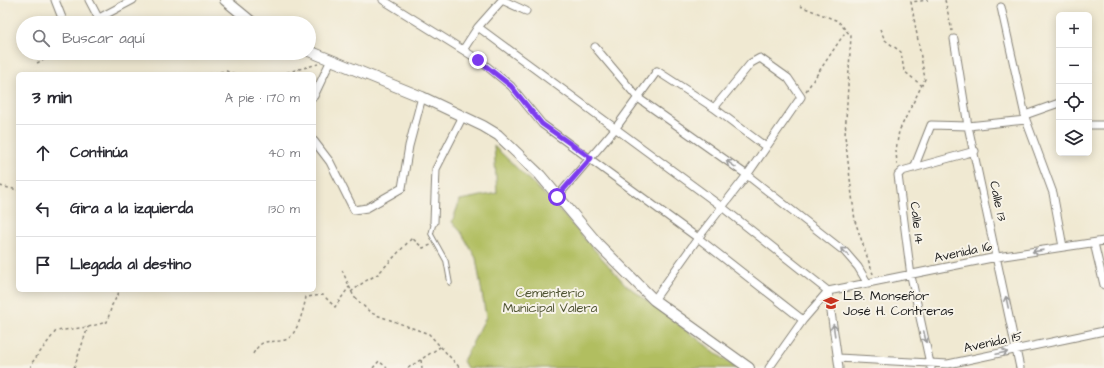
<!DOCTYPE html>
<html lang="es">
<meta charset="utf-8">
<style>
body{margin:0;font-family:"Architects Daughter",sans-serif;background:#f2f2f3;color:#2b2b33}
.controls{position:absolute;right:12px;top:12px;display:grid;overflow:hidden;border-radius:6px;box-shadow:0 2px 10px #0003}
.controls button{width:36px;height:36px;display:grid;place-items:center;padding:0;border:0;border-bottom:1px solid #e1e1e2;background:#fff;color:#2b2b33;font:20px sans-serif}
.stop{position:absolute;width:12px;height:12px;margin:-9px;border:3px solid #7c3aed;border-radius:50%;background:#fff}
.stop.end{background:#7c3aed;border-color:#fff;box-shadow:0 1px 4px #0008}
.list{margin:0;padding:0;list-style:none}
h2{display:flex;justify-content:space-between;align-items:center;height:52px;margin:0;padding:0 16px;font-size:17px}
h2 small{font-size:13px;font-weight:400;color:#7c7c81}
.list li{display:grid;grid-template-columns:26px 1fr auto;gap:12px;align-items:center;box-sizing:border-box;height:56px;padding:0 16px;border-top:1px solid #e1e1e2}
.list b{display:block;font-size:15px;white-space:nowrap}
.list em{font-size:13px;font-style:normal;color:#7c7c81}
.icon{flex:none;width:22px;height:22px;fill:none;stroke:currentColor;stroke-width:2;stroke-linecap:round;stroke-linejoin:round}
.map{position:relative;flex:none;width:1104px;height:368px;overflow:hidden}
.search{position:absolute;background:#fff;box-shadow:0 2px 10px #0003;left:16px;top:16px;width:300px;height:44px;display:flex;align-items:center;gap:10px;box-sizing:border-box;padding:0 14px;border-radius:22px;color:#7c7c81;font-size:15px}
.panel{position:absolute;background:#fff;box-shadow:0 2px 10px #0003;left:16px;top:72px;width:300px;height:220px;border-radius:6px}
.map>svg:first-child{display:block}
</style>
<div class="map">
<svg width="1104" height="368" viewBox="0 0 1104 368">
<rect width="100%" height="100%" fill="#f7f3e8"/>
<filter id="ink" filterUnits="userSpaceOnUse"><feTurbulence type="fractalNoise" baseFrequency=".025" numOctaves="2"/><feDisplacementMap in="SourceGraphic" scale="8" xChannelSelector="R" yChannelSelector="G"/><feConvolveMatrix kernelMatrix="1 2 1 2 8 2 1 2 1" color-interpolation-filters="sRGB"/></filter>
<filter id="wash" filterUnits="userSpaceOnUse"><feTurbulence type="fractalNoise" baseFrequency=".012" numOctaves="4" result="noise"/><feDisplacementMap in="SourceGraphic" scale="16" xChannelSelector="R" yChannelSelector="G"/><feGaussianBlur stdDeviation="0.9" result="paint"/><feColorMatrix in="noise" values="0 0 0 0 0 0 0 0 0 0 0 0 0 0 0 0 0 1.4 0 .05"/><feComposite in="paint" operator="in"/></filter>
<g filter="url(#wash)">
<rect width="100%" height="100%" fill="#f0e9d2"/>
<path fill="#b1be60" stroke="#666d3e" d="M494,146L552,202L625,284L736,368H467L463,361L486,317L476,258L461,232L452,222L460,200L497,193Z"/>
</g>
<g filter="url(#ink)">
<g fill="none" stroke-linecap="round" stroke-linejoin="round">
<g stroke="#868277" stroke-width="5.5">
<path id="service" d="M434,222L431,234L446,261L450,283"/>
</g>
<g stroke="#868277" stroke-width="9">
<path id="minor" d="M55,0L64,23
M89,0L101,23
M383,0L479,60L511,86L542,124L698,238L803,320
M1001,7L1026,120L1053,193L1063,247
M99,18L133,0
M192,23L216,22
M478,27L722,207L828,291
M954,39L968,126L1020,368
M595,47L638,98L747,175L845,252L858,267L868,284
M463,50L478,27L502,0L526,11
M314,96L331,60
M1025,115L1059,103
M1089,125H1104
M314,141L330,162L354,210L367,208L402,188L409,146L422,97
M914,168L931,125L968,126L1026,120
M557,197L615,129L657,71L714,108L766,147
M434,222L436,169L463,116
M1094,243L1104,285
M828,291L997,257L1104,241
M828,291L839,368
M654,300L698,238L747,175L801,97L788,78L760,58L751,63L714,108
M838,358L948,364L1104,331
M769,368L803,320L828,291
M931,368L911,276L898,175L902,171L975,151"/>
</g>
<g stroke="#868277" stroke-width="12">
<path id="secondary" d="M225,0L253,23
M309,51L422,97L483,126L498,135L540,175L599,245L654,300L749,368"/>
</g>
<path stroke="#868277" stroke-width="1.5" stroke-dasharray="3 3" stroke-linecap="butt" d="M945,0L952,31
M800,6L838,21L851,36L845,136L855,221L873,274
M880,29L885,40L901,52L904,71L921,85
M37,63L57,53
M208,74L226,71L235,74
M281,74L318,64
M806,91L846,31
M897,165L896,150L899,131L925,79L911,2L928,0
M0,186L18,190
M342,270L354,297L371,313L429,334L460,368
M351,292L364,282L378,274L412,238L423,248L431,245
M253,354C263,336 269,344 285,340C297,337 304,308 306,297L323,295L335,307L349,287
M421,360L422,368
M31,368V364L56,331L88,327L107,322L112,305L118,295L119,290
M74,368L88,327
M373,368L379,361L387,368
M408,368L440,347"/>
<use href="#service" stroke="#fff" stroke-width="3.5"/>
<use href="#minor" stroke="#fff" stroke-width="7"/>
<use href="#secondary" stroke="#fff" stroke-width="10"/>
</g>
<defs><path id="oneway-shaft" d="M-6 0H5M1.5-3L5.5 0L1.5 3" fill="none" stroke-width="1.6" stroke-linecap="round" stroke-linejoin="round"/></defs>
<g stroke="#999">
<use href="#oneway-shaft" transform="translate(731 164) rotate(-145)"/>
<use href="#oneway-shaft" transform="translate(1038 251) rotate(172)"/>
<use href="#oneway-shaft" transform="translate(845 252) rotate(-137)"/>
<use href="#oneway-shaft" transform="translate(1007 302) rotate(-102)"/>
<use href="#oneway-shaft" transform="translate(834 330) rotate(-98)"/>
<use href="#oneway-shaft" transform="translate(925 337) rotate(78)"/>
<use href="#oneway-shaft" transform="translate(1002 353) rotate(-12)"/>
</g>
</g>
<g fill="none" stroke-linecap="round" stroke-linejoin="round" filter="url(#ink)">
<path stroke="#7c3aed" stroke-width="5" d="M478,60L511,86L542,124L591,158L557,197"/>
</g>
<defs>
<g id="school-bare" transform="scale(1.2)"><path d="M0-5L7-2L0 1L-7-2ZM-4 1L0 2.5L4 1V4Q0 6-4 4Z" fill="#c8321e" stroke="#f7f3e8" stroke-width="2.5" paint-order="stroke"/></g>
</defs>
<g fill-rule="evenodd">
<use href="#school-bare" x="831" y="303"/>
</g>
<g text-anchor="middle" dominant-baseline="central" stroke-width="4" stroke-linejoin="round" paint-order="stroke">
<g font-size="13" fill="#1c1c1c" stroke="#f7f3e8">
<text transform="translate(998 201) rotate(78)">Calle 13</text>
<text transform="translate(917 223) rotate(83)">Calle 14</text>
<text transform="translate(963 252) rotate(-12)">Avenida 16</text>
<text transform="translate(993 342) rotate(-12)">Avenida 15</text>
</g>
<g font-size="13" fill="#505534" stroke="#f7f3e8">
<text x="550" y="293">Cementerio<tspan x="550" dy="15">Municipal Valera</tspan></text>
</g>
<g font-size="13" fill="#1c1c1c" stroke="#f7f3e8" text-anchor="start">
<text x="843" y="296">L.B. Monseñor<tspan x="843" dy="15">José H. Contreras</tspan></text>
</g>
</g>
</svg>
<div class="controls">
<button>+</button>
<button>−</button>
<button><svg class="icon" aria-label="locate" viewBox="0 0 24 24"><circle cx="12" cy="12" r="6"/><path d="M12 2v4M12 18v4M2 12h4M18 12h4"/></svg></button>
<button><svg class="icon" aria-label="layers" viewBox="0 0 24 24"><path d="M12 4l9 5-9 5-9-5zM3 14l9 5 9-5"/></svg></button>
</div>
<div class="stop" style="left:557px;top:197px"></div>
<div class="stop end" style="left:478px;top:60px"></div>
<div class="search"><svg class="icon" aria-label="search" viewBox="0 0 24 24"><circle cx="10" cy="10" r="6"/><path d="M15 15l6 6"/></svg>Buscar aquí</div>
<section class="panel">
<h2>3 min<small>A pie · 170 m</small></h2>
<ul class="list">
<li><svg class="icon" aria-label="ahead" viewBox="0 0 24 24"><path d="M12 20V5M6 11l6-6 6 6"/></svg><div><b>Continúa</b></div><em>40 m</em></li>
<li><svg class="icon" aria-label="left" viewBox="0 0 24 24"><path d="M17 20v-9H6M10 6l-5 5 5 5"/></svg><div><b>Gira a la izquierda</b></div><em>130 m</em></li>
<li><svg class="icon" aria-label="arrive" viewBox="0 0 24 24"><path d="M6 21V4h12l-3 4 3 4H6"/></svg><div><b>Llegada al destino</b></div></li>
</ul>
</section>
</div>
